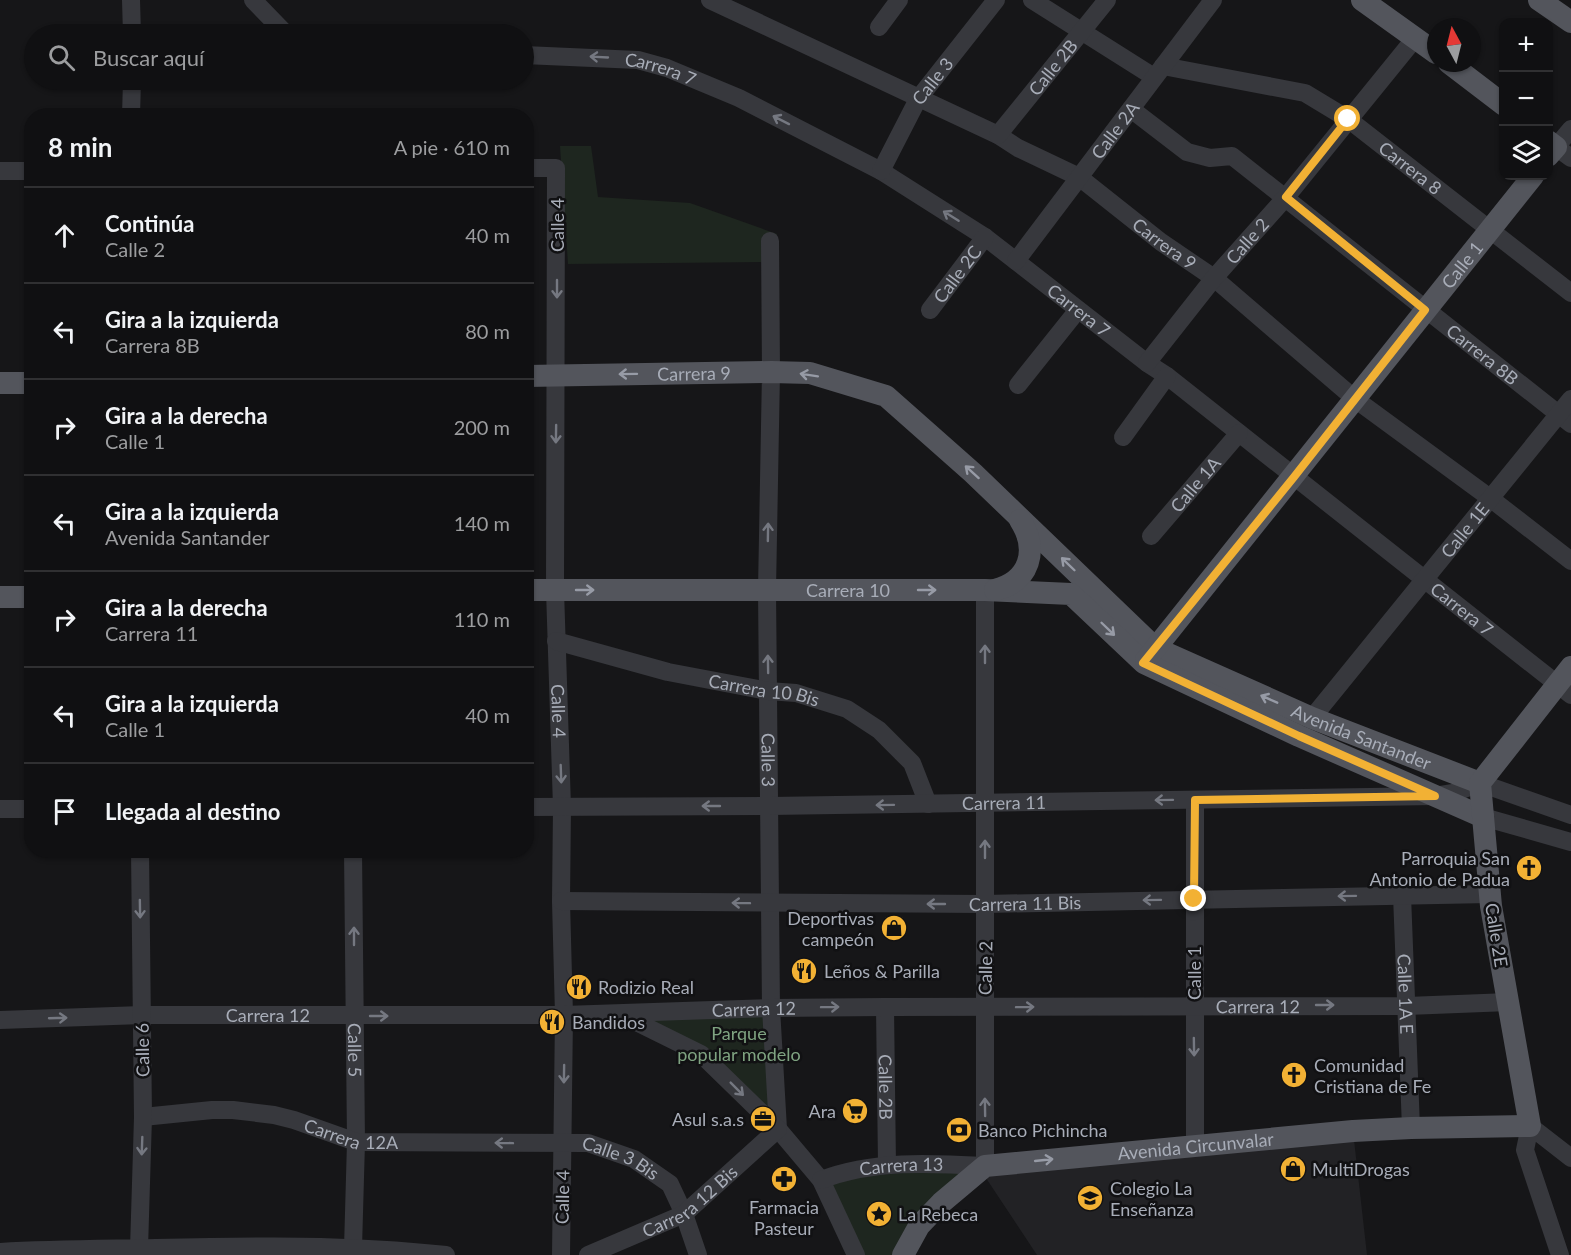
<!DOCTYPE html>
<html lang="es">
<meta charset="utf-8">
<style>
body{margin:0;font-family:Lato,sans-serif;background:#1e1e20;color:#f1f3f6}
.controls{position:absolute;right:18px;top:18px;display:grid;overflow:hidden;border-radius:12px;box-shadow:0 2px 4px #0004}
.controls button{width:54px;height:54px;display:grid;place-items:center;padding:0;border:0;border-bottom:2px solid #303032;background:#101012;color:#f1f3f6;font:30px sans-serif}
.compass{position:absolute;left:1427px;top:18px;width:54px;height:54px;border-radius:50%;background:#101012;box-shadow:0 2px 4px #0004;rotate:353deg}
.stop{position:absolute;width:18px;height:18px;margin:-14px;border:4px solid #f2b134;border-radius:50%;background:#fff}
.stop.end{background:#f2b134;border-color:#fff;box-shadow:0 2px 6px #0008}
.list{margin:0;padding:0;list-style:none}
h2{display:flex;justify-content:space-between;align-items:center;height:78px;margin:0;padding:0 24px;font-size:26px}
h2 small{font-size:20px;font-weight:400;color:#9c9d9f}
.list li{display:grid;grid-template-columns:39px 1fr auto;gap:18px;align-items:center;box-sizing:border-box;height:96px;padding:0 24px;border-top:2px solid #303032}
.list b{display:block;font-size:22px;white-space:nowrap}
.list p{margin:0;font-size:20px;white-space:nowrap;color:#9c9d9f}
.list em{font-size:20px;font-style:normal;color:#9c9d9f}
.icon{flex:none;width:33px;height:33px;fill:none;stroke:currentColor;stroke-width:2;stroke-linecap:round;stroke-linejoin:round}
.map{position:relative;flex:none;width:1571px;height:1255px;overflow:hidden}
.search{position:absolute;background:#101012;box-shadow:0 2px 4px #0004;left:24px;top:24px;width:510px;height:66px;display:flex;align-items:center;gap:15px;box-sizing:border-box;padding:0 21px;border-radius:33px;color:#9c9d9f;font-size:22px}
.panel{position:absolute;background:#101012;box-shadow:0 2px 4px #0004;left:24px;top:108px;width:510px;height:750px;border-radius:24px}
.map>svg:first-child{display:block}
</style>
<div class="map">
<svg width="1571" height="1255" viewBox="0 0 1571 1255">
<rect width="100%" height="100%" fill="#161618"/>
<path fill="#222225" d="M1353,1131L1367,1255H1037L980,1169Z"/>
<path fill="#1e261f" d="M560,146H591L598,197L690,203L777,234L766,262L568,264Z
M771,1008L778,1129L701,1054L618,1013Z
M985,1166L903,1255H856L821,1180Z"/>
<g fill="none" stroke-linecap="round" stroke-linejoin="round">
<g stroke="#37383d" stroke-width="18">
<path d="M131,0L132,34"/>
<path d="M253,0L286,34"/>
<path id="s1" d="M710,0L998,135L1018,148L1079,177L1161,242L1214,278L1355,399L1490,498L1571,561"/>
<path d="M1032,0L1154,77"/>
<path d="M879,27L899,0"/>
<path id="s2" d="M524,55L638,60L667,68L739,98L881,171L985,237L1147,363L1167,376L1571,695"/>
<path id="s3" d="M1163,66L1305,93L1348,119L1571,293"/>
<path id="s4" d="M1131,109L1187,152L1210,158L1232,156L1571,424"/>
<path d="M131,116L132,80"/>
<path d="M1571,129L1556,147L1571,158"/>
<path id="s5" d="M998,135L1107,0"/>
<path id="s6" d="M526,168H556L555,590L562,807L561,901L564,1015L561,1255"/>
<path d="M0,171H32"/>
<path id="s7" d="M881,171L918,99L996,0"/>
<path id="s8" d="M770,241L771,372L767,590L771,1008L778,1129"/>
<path id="s9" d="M1016,261L1213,0"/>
<path id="s10" d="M930,310L985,237"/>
<path id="s11" d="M1147,363L1214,278L1286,197L1416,37"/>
<path d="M1018,385L1077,311"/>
<path d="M1123,437L1167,376"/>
<path id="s12" d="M1151,536L1239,433"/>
<path id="s13" d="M556,641L668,672L768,691L796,693L847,709L879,730L912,763L928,804"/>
<path id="s14" d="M1312,718L1571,399"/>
<path d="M1195,800V1145"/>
<path id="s15" d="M526,807L770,806L1435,796L1453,793L1480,783L1571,815"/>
<path d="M0,809H32"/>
<path d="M1483,817L1571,842"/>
<path id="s16" d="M353,850L356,1142L353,1248"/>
<path id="s17" d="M1402,895L1411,1128"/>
<path id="s18" d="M561,901L985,904L1490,894"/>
<path id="s19" d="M885,1007L887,1165"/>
<path d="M620,1014L701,1054L778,1129L821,1180L856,1255"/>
<path id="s20" d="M0,1020L142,1015H564L771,1008L885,1007L1407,1006L1509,1002"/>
<path id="s21" d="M143,1117L212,1110H233L274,1115L294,1120L356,1142L588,1143L634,1159L670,1184L684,1214L698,1255"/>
<path id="s22" d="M821,1180C873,1160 930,1163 985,1166V590"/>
<path d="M139,1249L143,1117L140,850"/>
<path d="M0,1252C52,1249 103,1249 155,1248C252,1246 349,1244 446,1255"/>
<path id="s23" d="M588,1255L684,1214L778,1129"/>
<path d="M1560,1255L1525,1150L1530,1126L1571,1158"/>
</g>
<g stroke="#53555c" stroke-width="22">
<path d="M1362,0L1436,53"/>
<path d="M1539,0L1571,22"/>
<path d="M1449,63L1504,105"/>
<path d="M1548,141L1556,147L1548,156"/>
<path id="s24" d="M526,376L771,372L810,373L886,396L973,473L1155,648L1312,718L1480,783"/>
<path d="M0,383H32"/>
<path id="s25" d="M526,590H985L1071,594L1144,663L1299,736L1483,817"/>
<path d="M995,590C1030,581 1039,550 1020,520"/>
<path d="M0,597H32"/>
<path id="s26" d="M1146,660L1533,176"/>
<path id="s27" d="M903,1255L919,1226L941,1203L985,1166L1353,1131L1411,1128L1530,1126L1491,906L1480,783L1571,667"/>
</g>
</g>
<defs><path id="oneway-shaft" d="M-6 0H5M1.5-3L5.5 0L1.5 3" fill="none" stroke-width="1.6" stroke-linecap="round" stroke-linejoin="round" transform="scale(1.5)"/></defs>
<g stroke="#757881">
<use href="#oneway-shaft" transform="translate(599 57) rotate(-177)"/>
<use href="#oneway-shaft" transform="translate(781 120) rotate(-153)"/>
<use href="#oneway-shaft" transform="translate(951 216) rotate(-148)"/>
<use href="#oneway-shaft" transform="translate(557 289) rotate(90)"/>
<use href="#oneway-shaft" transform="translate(556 434) rotate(91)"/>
<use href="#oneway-shaft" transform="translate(768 532) rotate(-89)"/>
<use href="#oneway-shaft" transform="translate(985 654) rotate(-90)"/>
<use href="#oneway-shaft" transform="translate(768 664) rotate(-91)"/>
<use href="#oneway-shaft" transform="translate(561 774) rotate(88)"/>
<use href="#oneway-shaft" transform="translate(1164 800) rotate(179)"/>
<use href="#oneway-shaft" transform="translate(885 805) rotate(179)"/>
<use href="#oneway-shaft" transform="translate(711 806) rotate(180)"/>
<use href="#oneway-shaft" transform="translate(985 849) rotate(-90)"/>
<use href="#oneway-shaft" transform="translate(1347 896) rotate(179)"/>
<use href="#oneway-shaft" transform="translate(1152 900) rotate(179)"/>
<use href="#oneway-shaft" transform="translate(741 903) rotate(-179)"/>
<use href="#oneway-shaft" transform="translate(936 904) rotate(-180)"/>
<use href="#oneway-shaft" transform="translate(140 909) rotate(89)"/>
<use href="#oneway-shaft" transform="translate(354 936) rotate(-90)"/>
<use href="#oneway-shaft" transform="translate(1325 1005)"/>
<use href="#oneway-shaft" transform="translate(830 1007) rotate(-1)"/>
<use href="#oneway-shaft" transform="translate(1025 1007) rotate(-1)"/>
<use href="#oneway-shaft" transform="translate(379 1016)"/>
<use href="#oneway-shaft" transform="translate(58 1018) rotate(-2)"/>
<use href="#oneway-shaft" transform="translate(1194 1047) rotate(89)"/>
<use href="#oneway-shaft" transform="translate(564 1074) rotate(91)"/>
<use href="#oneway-shaft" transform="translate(737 1089) rotate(45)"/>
<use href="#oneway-shaft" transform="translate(985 1107) rotate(-91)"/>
<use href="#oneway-shaft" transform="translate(504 1143) rotate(-179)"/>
<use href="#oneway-shaft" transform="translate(142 1146) rotate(92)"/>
</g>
<g stroke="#979ba6">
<use href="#oneway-shaft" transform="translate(628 374) rotate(179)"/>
<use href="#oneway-shaft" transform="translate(809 375) rotate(-171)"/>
<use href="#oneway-shaft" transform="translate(972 472) rotate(-138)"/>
<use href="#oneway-shaft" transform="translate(1068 564) rotate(-136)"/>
<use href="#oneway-shaft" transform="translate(585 590)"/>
<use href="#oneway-shaft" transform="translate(927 590)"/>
<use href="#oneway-shaft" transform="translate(1108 629) rotate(44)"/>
<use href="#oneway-shaft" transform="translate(1269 699) rotate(-156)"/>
<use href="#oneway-shaft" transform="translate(1044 1160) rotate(-6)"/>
</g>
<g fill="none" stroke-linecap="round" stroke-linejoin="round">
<path stroke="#f2b134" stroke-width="8" d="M1194,899L1195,800L1435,796L1299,736L1143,663L1294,477L1425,310L1286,197L1348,119"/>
</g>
<defs>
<g id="church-disc" transform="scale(1.35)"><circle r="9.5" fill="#f2b134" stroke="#111113"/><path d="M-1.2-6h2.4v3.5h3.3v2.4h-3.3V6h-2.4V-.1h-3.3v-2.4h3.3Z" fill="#111"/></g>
<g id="shop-disc" transform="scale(1.35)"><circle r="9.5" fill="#f2b134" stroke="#111113"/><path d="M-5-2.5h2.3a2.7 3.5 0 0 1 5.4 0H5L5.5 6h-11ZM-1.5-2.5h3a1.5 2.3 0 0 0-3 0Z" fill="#111"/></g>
<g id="restaurant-disc" transform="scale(1.35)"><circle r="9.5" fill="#f2b134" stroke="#111113"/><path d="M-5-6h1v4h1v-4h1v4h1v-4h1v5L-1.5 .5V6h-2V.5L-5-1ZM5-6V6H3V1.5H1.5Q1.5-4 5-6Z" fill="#111"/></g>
<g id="supermarket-disc" transform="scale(1.35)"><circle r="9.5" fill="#f2b134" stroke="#111113"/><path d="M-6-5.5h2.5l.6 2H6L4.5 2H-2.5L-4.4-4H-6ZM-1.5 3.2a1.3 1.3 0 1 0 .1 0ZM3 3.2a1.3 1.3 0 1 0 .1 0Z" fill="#111"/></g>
<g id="office-disc" transform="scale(1.35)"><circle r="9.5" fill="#f2b134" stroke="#111113"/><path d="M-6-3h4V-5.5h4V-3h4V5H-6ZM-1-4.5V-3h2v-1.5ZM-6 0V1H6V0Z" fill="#111"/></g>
<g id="bank-disc" transform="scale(1.35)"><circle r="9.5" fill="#f2b134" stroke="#111113"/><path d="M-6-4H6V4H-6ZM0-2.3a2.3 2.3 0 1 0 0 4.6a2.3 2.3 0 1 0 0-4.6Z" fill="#111"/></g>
<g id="pharmacy-disc" transform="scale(1.35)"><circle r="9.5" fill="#f2b134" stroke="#111113"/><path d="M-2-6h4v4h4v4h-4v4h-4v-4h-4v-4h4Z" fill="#111"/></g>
<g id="school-disc" transform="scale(1.35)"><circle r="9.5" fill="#f2b134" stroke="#111113"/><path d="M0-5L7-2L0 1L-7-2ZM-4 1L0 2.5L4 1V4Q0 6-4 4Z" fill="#111"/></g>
<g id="sight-disc" transform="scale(1.35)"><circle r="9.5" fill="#f2b134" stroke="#111113"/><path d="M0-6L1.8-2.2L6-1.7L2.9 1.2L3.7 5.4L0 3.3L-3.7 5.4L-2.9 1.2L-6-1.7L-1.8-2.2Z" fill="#111"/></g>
</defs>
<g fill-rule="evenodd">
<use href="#church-disc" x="1529" y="868"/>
<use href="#shop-disc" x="894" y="928"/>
<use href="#restaurant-disc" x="804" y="971"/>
<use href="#restaurant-disc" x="579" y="987"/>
<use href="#restaurant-disc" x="552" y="1022"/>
<use href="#church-disc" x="1294" y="1075"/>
<use href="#supermarket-disc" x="855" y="1111"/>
<use href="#office-disc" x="763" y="1119"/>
<use href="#bank-disc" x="959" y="1130"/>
<use href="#shop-disc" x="1293" y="1169"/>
<use href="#pharmacy-disc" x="784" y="1179"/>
<use href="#school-disc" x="1090" y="1198"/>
<use href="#sight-disc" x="879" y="1214"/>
</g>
<g text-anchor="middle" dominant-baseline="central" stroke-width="5" stroke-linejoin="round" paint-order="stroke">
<g font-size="18" fill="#a8adb8" stroke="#111113">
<text stroke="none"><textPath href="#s5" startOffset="87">Calle 2B</textPath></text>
<text stroke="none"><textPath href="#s2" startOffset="138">Carrera 7</textPath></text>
<text stroke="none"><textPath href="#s7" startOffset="104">Calle 3</textPath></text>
<text stroke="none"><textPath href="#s9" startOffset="164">Calle 2A</textPath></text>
<text stroke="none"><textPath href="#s3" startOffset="274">Carrera 8</textPath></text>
<text transform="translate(557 225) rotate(-90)">Calle 4</text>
<text stroke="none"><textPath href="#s1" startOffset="518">Carrera 9</textPath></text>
<text stroke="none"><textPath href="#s11" startOffset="158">Calle 2</textPath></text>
<text stroke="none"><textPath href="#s26" startOffset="506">Calle 1</textPath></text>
<text stroke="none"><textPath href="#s10" startOffset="45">Calle 2C</textPath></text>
<text stroke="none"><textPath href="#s2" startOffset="624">Carrera 7</textPath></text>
<text stroke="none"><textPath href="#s4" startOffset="436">Carrera 8B</textPath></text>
<text stroke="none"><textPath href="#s24" startOffset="168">Carrera 9</textPath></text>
<text stroke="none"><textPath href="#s12" startOffset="68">Calle 1A</textPath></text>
<text stroke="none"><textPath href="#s14" startOffset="242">Calle 1E</textPath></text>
<text stroke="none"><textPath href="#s25" startOffset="322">Carrera 10</textPath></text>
<text stroke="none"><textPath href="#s2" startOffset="1110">Carrera 7</textPath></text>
<text stroke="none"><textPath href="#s13" startOffset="214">Carrera 10 Bis</textPath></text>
<text stroke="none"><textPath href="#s6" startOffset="573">Calle 4</textPath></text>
<text stroke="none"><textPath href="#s24" startOffset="957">Avenida Santander</textPath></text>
<text stroke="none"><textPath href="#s8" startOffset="519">Calle 3</textPath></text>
<text stroke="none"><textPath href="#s15" startOffset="478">Carrera 11</textPath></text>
<text stroke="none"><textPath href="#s18" startOffset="464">Carrera 11 Bis</textPath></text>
<text transform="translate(1497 935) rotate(81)">Calle 2E</text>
<text transform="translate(985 968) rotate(-89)">Calle 2</text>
<text transform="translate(1194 973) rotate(-90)">Calle 1</text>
<text stroke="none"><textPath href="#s17" startOffset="99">Calle 1A E</textPath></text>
<text stroke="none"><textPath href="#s20" startOffset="1258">Carrera 12</textPath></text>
<text stroke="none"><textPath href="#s20" startOffset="754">Carrera 12</textPath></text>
<text stroke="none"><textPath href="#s20" startOffset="268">Carrera 12</textPath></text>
<text transform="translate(142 1050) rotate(-91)">Calle 6</text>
<text stroke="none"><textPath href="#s16" startOffset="200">Calle 5</textPath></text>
<text stroke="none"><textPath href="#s19" startOffset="80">Calle 2B</textPath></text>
<text stroke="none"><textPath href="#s21" startOffset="212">Carrera 12A</textPath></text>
<text stroke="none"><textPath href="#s27" startOffset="334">Avenida Circunvalar</textPath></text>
<text stroke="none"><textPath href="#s21" startOffset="486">Calle 3 Bis</textPath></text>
<text stroke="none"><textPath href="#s22" startOffset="82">Carrera 13</textPath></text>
<text transform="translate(562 1197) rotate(-89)">Calle 4</text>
<text stroke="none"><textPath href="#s23" startOffset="116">Carrera 12 Bis</textPath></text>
</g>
<g font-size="18" fill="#a8adb8" stroke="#111113" text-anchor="start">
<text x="1510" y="858" text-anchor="end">Parroquia San<tspan x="1510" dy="21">Antonio de Padua</tspan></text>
<text x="874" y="918" text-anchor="end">Deportivas<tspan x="874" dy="21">campeón</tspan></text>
<text x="824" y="971">Leños &amp; Parilla</text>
<text x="598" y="987">Rodizio Real</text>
<text x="572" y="1022">Bandidos</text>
<text x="1314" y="1065">Comunidad<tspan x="1314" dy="21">Cristiana de Fe</tspan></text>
<text x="836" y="1111" text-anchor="end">Ara</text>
<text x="744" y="1119" text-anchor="end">Asul s.a.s</text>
<text x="978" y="1130">Banco Pichincha</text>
<text x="1312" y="1169">MultiDrogas</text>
<text x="1110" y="1188">Colegio La<tspan x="1110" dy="21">Enseñanza</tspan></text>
<text x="784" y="1207" text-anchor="middle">Farmacia<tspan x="784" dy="21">Pasteur</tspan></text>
<text x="898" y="1214">La Rebeca</text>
</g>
<g font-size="18" fill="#7fa381" stroke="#111113">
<text x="739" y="1033">Parque<tspan x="739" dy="21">popular modelo</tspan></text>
</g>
</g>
</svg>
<div class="controls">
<button>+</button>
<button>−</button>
<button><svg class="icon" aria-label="layers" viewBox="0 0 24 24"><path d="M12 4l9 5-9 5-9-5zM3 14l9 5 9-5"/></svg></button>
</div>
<svg class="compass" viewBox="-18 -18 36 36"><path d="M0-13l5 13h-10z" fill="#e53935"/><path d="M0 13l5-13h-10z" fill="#9c9d9f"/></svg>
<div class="stop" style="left:1348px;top:119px"></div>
<div class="stop end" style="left:1194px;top:899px"></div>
<div class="search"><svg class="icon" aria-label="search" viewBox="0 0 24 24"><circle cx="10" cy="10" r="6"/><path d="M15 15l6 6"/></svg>Buscar aquí</div>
<section class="panel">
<h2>8 min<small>A pie · 610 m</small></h2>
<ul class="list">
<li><svg class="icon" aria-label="ahead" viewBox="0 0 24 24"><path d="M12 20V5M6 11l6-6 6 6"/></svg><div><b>Continúa</b><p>Calle 2</p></div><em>40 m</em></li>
<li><svg class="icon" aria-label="left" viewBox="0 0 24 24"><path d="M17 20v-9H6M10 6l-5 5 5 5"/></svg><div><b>Gira a la izquierda</b><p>Carrera 8B</p></div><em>80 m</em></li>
<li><svg class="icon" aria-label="right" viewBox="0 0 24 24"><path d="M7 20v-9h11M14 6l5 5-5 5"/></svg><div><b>Gira a la derecha</b><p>Calle 1</p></div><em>200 m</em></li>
<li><svg class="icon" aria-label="left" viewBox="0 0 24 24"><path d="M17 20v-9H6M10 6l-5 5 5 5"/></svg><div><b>Gira a la izquierda</b><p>Avenida Santander</p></div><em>140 m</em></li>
<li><svg class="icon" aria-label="right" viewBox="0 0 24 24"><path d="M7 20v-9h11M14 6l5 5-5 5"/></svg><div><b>Gira a la derecha</b><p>Carrera 11</p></div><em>110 m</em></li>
<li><svg class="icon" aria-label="left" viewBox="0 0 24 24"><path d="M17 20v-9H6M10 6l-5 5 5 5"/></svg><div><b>Gira a la izquierda</b><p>Calle 1</p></div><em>40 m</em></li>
<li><svg class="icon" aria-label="arrive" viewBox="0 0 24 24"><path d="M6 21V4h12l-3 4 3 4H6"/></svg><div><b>Llegada al destino</b></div></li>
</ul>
</section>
</div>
